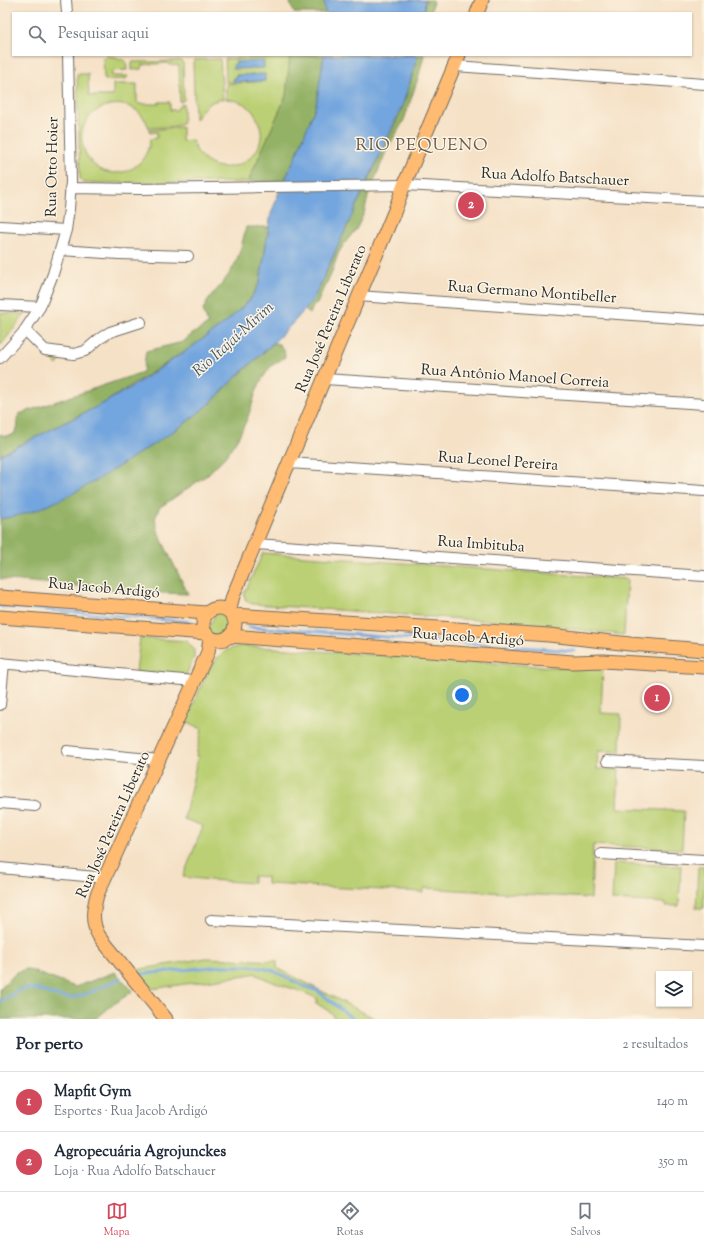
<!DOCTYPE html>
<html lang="pt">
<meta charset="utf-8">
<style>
body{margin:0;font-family:"Sorts Mill Goudy",serif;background:#f6f6f7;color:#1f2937}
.controls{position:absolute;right:12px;bottom:12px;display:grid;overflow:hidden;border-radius:0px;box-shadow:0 1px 3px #0004}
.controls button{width:36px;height:36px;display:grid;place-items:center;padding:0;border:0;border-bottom:1px solid #e0e1e3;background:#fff;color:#1f2937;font:20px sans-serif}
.you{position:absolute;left:462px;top:695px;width:14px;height:14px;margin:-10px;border:3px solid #fff;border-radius:50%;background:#1a73e8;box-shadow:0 0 0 6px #1a73e833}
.badge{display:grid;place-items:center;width:26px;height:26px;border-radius:50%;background:#d1495b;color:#fff;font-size:13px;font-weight:700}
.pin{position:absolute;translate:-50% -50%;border:2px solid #fff;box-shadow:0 1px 4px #0006}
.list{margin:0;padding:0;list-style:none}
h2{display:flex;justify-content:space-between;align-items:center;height:52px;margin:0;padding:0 16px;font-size:17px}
h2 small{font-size:13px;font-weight:400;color:#747a83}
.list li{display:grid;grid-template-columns:26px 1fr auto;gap:12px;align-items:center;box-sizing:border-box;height:60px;padding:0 16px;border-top:1px solid #e0e1e3}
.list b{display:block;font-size:15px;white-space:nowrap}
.list p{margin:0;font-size:13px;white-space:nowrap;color:#747a83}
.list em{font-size:13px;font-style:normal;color:#747a83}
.icon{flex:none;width:22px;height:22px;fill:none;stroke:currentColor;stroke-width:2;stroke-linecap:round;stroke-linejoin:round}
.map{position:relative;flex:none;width:704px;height:1019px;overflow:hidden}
.search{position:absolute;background:#fff;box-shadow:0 1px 3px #0004;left:12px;right:12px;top:12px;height:44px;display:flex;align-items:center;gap:10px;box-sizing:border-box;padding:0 14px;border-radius:0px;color:#747a83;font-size:15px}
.sheet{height:172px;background:#fff}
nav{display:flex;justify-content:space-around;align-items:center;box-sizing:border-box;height:56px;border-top:1px solid #e0e1e3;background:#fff;font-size:11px;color:#747a83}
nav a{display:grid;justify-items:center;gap:2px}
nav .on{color:#d1495b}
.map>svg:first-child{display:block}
</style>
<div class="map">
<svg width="704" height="1019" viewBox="0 0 704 1019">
<rect width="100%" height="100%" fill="#fcf5e5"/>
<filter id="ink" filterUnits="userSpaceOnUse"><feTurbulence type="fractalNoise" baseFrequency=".025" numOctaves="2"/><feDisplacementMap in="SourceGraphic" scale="8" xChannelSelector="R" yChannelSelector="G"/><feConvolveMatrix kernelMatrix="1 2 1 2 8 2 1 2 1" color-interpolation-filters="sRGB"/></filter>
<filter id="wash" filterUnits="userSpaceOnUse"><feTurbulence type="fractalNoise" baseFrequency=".012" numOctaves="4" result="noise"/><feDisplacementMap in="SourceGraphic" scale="16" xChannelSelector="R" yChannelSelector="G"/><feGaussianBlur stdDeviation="0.9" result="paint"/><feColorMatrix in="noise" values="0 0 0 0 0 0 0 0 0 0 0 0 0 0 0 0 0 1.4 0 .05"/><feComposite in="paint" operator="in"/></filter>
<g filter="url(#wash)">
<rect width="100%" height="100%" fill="#f5e1c6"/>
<path fill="#bbd074" stroke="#737e50" d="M105,56L115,57L126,61L127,70L112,71V76H128L126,79L105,80L104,77L103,58Z
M290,57L286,96L248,182L83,183L80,178L77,74H88L89,96H113V84H137V102L139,104H159V102H170V110H177L178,107L183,103V123L177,126L149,128C133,83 66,109 85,152C89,162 97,169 107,172C130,177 148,161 150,139L157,138V132L150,133L149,130L182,127V141L192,140C209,194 283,158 255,115C249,104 238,100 226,99V84L265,81L236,75V78H233L234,82H226L225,59Z
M220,59L223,99C210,100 201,109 195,120L193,62L195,60Z
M180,61H182L183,64L184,100L180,102L179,65H169L168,63L142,65L141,69L132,70V62H133Z
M0,313L25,314L1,345L0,344Z
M44,352L63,357L57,365Z
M263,553L627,579L624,635L533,624L252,604L245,599L244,594Z
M218,610L226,611L230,616L221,637C215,638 211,633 207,629Z
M140,638L187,641L194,650V658L186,675L136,672Z
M243,646L569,668L603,667L601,713L621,714L620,752L598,751L597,769L619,770L617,808L684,811L682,849L593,845L591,899L588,898L424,888L423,892L267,884V877L253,876V883L210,880L183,877L203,826L184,819L198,756H196L202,729L186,721C194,704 208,663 223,653C229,648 236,647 243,646Z
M614,863L681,866L679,906H666V903L612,900Z
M698,867H704V908H696Z
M206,958L277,961V968L376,1019H337L333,1017V1014L316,1003L318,999C297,988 274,985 254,973L253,974L151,989L136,970Z"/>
<path fill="#94b266" stroke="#606e48" d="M289,0H324L325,13H294Z
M425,0H433L431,13H424Z
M290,55H324L316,105L296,156L284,181L248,182L286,96Z
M418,55H424L419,75L404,120L386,152L369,193L364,213L357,228L344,244L338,254L330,277L323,289L317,304H314L310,314L305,310L320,287L347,225L389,138L404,104Z
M246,227H269L260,282L250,300L225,323L193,346L104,403L0,455V434L5,436L13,435L18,427L17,419L19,414L143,372L146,351L183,342L191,335L208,324L203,310C208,297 219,289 227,277C238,263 242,244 246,227Z
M274,343L279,344L284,350L285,357L271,366L262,379L257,389L248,417L239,436L225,457L207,475L159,508L155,519L159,534L188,594L137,592L0,579V519L9,517L110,472L181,426L211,403L234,379Z
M27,969L75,987L115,972L133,991L110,1007L96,1019H0V988L17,972Z"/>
<path fill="#73a5de" stroke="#4f6884" d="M324,0H425L424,13H325Z
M324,55H418L403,104L314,298C292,327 265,351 238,375C228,384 220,395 210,403C189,422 165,437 141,452C97,480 53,511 0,519V455L104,403L133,386L193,346L225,323L250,300L260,282L271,214L279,192L296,156L316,105Z
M264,61V68L233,69V65H236L235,62Z
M265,74V81L234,82L233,78H236V75Z"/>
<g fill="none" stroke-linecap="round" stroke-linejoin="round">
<path stroke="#73a5de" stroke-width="3" d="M0,606L191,622
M249,627L575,651
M141,974L222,966H251L272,970L303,986L318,991L353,1019
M0,1002C15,993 24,984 42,991C51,994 59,998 69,998C81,998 109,984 121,978"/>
</g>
</g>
<g filter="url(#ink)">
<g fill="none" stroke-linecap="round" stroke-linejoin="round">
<g stroke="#726b61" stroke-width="12">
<path id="minor" d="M66,0L67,13
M455,66L704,84
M70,188L140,189L404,185L704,201
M0,226L66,230
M61,250L119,254L188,256
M358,296L704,320
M0,305L40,307
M25,330L45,350L74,354L85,351L99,339L110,332L141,322
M0,358L22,334L40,307L53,274L66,230L69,209L71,182L68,55
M325,379L704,404
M289,463L704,491
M256,544L704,576
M0,663L194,681
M0,705L4,663
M67,751L159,760
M607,761L704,766
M0,803L35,806
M601,854L704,860
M0,868L106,878
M211,920L704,946"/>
</g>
<g stroke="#726b61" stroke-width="15">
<path id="major" d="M477,13L482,0
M0,597L206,613
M203 624a16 16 0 1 1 32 0a16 16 0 1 1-32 0Z
M229,611L233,596L395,210L404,185L459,55
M233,615L549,635L630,644L704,650
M0,617L205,633
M230,636L573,662L603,661L704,667
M166,1019L99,936C91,922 93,910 97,895L208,652L210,638"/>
</g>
<use href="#minor" stroke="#fff" stroke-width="10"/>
<use href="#major" stroke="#ffbb71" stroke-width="13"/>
</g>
</g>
<g text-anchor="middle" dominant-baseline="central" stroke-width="3" stroke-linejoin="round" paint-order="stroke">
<g font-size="15" fill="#2b2b2b" stroke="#fcf5e5">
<text transform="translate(53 167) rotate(-89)">Rua Otto Hoier</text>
<text transform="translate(555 178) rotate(3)">Rua Adolfo Batschauer</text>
<text transform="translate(532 293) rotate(4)">Rua Germano Montibeller</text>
<text transform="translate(332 319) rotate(-67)">Rua José Pereira Liberato</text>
<text transform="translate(515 377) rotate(4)">Rua Antônio Manoel Correia</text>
<text transform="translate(498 462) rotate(4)">Rua Leonel Pereira</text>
<text transform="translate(481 545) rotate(4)">Rua Imbituba</text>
<text transform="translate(104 589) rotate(5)">Rua Jacob Ardigó</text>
<text transform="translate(468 638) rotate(4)">Rua Jacob Ardigó</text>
<text transform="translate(114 825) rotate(-66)">Rua José Pereira Liberato</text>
</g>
<g font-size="16" font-style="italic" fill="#44566a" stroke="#fcf5e5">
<text transform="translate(234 340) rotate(-42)">Rio Itajaí-Mirim</text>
</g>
<g font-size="17" letter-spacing="1" fill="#6e5b4b" stroke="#fcf5e5">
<text x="422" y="146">RIO PEQUENO</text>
</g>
</g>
</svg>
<div class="controls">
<button><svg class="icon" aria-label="layers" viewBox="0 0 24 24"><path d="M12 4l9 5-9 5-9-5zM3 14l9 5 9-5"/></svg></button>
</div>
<div class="you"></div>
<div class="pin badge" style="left:657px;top:698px">1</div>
<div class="pin badge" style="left:471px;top:205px">2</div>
<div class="search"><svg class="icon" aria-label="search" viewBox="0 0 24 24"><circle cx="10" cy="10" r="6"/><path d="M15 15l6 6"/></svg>Pesquisar aqui</div>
</div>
<section class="sheet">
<h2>Por perto<small>2 resultados</small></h2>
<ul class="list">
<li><span class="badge">1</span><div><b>Mapfit Gym</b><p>Esportes · Rua Jacob Ardigó</p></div><em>140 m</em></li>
<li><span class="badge">2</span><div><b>Agropecuária Agrojunckes</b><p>Loja · Rua Adolfo Batschauer</p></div><em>350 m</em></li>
</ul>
</section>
<nav>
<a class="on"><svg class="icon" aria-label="map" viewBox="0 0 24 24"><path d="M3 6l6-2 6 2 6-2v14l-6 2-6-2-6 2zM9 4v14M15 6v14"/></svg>Mapa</a>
<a><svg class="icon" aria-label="directions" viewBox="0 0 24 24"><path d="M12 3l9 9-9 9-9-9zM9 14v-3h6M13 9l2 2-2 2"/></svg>Rotas</a>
<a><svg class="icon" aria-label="saved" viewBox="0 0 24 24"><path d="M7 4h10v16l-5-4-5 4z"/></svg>Salvos</a>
</nav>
